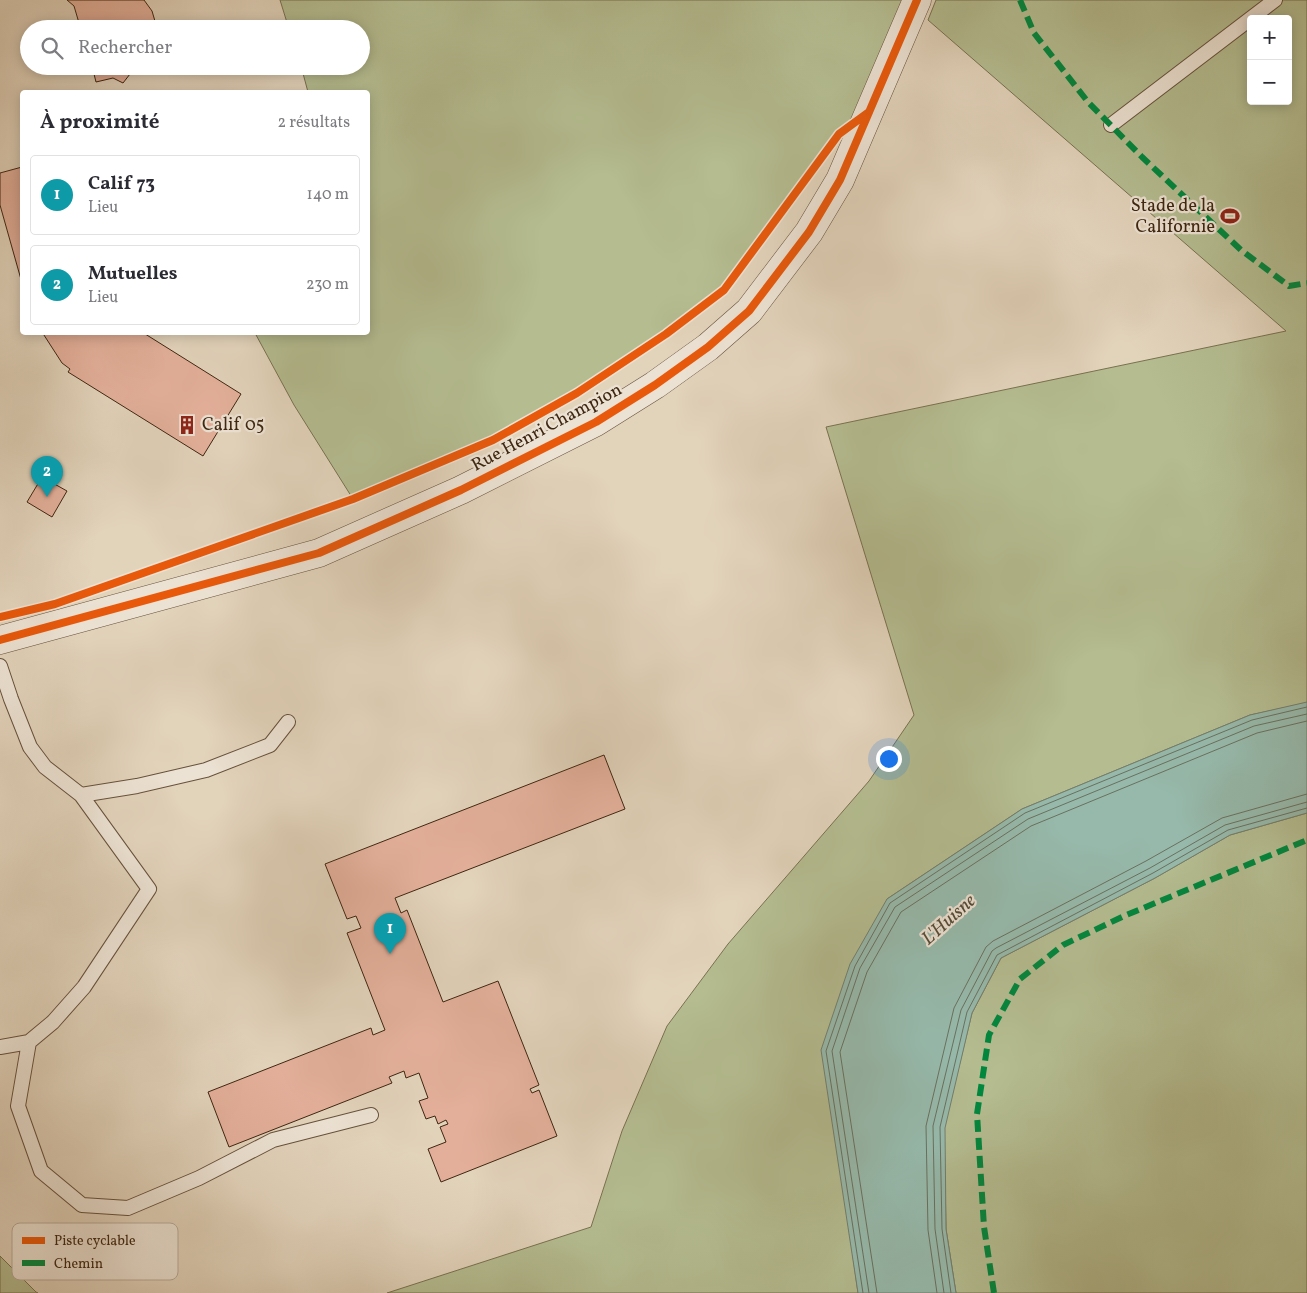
<!DOCTYPE html>
<html lang="fr">
<meta charset="utf-8">
<style>
body{margin:0;font-family:Vollkorn,serif;background:#f7f7f7;color:#2b2b33}
.controls{position:absolute;right:15px;top:15px;display:grid;overflow:hidden;border-radius:5px;box-shadow:0 2px 12px #0003}
.controls button{width:45px;height:45px;display:grid;place-items:center;padding:0;border:0;border-bottom:1px solid #e1e1e2;background:#fff;color:#2b2b33;font:25px sans-serif}
.you{position:absolute;left:888px;top:758px;width:18px;height:18px;margin:-12px;border:4px solid #fff;border-radius:50%;background:#1a73e8;box-shadow:0 0 0 8px #1a73e833}
.badge{display:grid;place-items:center;width:32px;height:32px;border-radius:50%;background:#8f2418;color:#fff;font-size:16px;font-weight:700}
.pin{position:absolute;translate:-50% -41px;filter:drop-shadow(0 1px 2px #0008)}
.pin::after{content:'';position:absolute;top:26px;width:18px;height:15px;background:inherit;clip-path:polygon(0 0,100% 0,50% 100%)}
.list{margin:0;padding:0;list-style:none}
h2{display:flex;justify-content:space-between;align-items:center;height:65px;margin:0;padding:0 20px;font-size:21px}
h2 small{font-size:16px;font-weight:400;color:#7c7c81}
.list li{display:grid;grid-template-columns:32px 1fr auto;gap:15px;align-items:center;box-sizing:border-box;height:80px;margin:0 10px 10px;padding:0 10px;border:1px solid #e1e1e2;border-radius:5px}
.list b{display:block;font-size:19px;white-space:nowrap}
.list p{margin:0;font-size:16px;white-space:nowrap;color:#7c7c81}
.list em{font-size:16px;font-style:normal;color:#7c7c81}
.icon{flex:none;width:28px;height:28px;fill:none;stroke:currentColor;stroke-width:2;stroke-linecap:round;stroke-linejoin:round}
.map{position:relative;flex:none;width:1307px;height:1293px;overflow:hidden}
.search{position:absolute;background:#fff;box-shadow:0 2px 12px #0003;left:20px;top:20px;width:350px;height:55px;display:flex;align-items:center;gap:12px;box-sizing:border-box;padding:0 18px;border-radius:28px;color:#7c7c81;font-size:19px}
.panel{position:absolute;background:#fff;box-shadow:0 2px 12px #0003;left:20px;top:90px;width:350px;height:245px;border-radius:5px}
.map>svg:first-child{display:block}
</style>
<div class="map">
<svg width="1307" height="1293" viewBox="0 0 1307 1293">
<rect width="100%" height="100%" fill="#e2d3bb"/>
<filter id="stains"><feTurbulence type="fractalNoise" baseFrequency=".004" numOctaves="4"/><feColorMatrix values="0 0 0 0 .2 0 0 0 0 .09 0 0 0 0 .02 0 0 0 .5 -.17"/></filter>
<radialGradient id="worn" r=".72"><stop offset=".6" stop-color="#630" stop-opacity="0"/><stop offset="1" stop-color="#630" stop-opacity=".3"/></radialGradient>
<path fill="#b4bc90" stroke="#797150" fill-rule="evenodd" d="M280,0H917L869,112L839,134L724,290L666,334L577,393L493,440L353,499L294,405L255,333L368,332V92H308L301,66H361V29H289Z
M936,0H1307V703L1250,715L1022,809L887,899L849,1228L858,1293H387L591,1227L622,1131L667,1026L728,944L869,781L914,715L826,427L1286,331L928,20ZM1251,19H1288V101H1251Z
M1307,813V1293H956L946,1229L944,1128L972,1013L1001,958L1155,878L1230,835Z
M0,1256L36,1292L38,1293H0Z"/>
<path fill="#96b9ab" stroke="#737e6d" d="M1307,702V813L1230,835L1155,878L1001,958L972,1013L945,1128L946,1229L956,1293H858L821,1050L850,964L887,899L1022,809L1250,715Z"/>
<g fill="none" stroke-linecap="round" stroke-linejoin="round">
<path stroke="#6a705e" stroke-width="1" d="M863,1293L826,1051L855,966L890,903L1025,813L1252,720L1307,707
M869,1293L832,1051L860,968L895,907L1028,819L1254,726L1307,714
M877,1293L840,1052L867,972L901,912L1031,826L1257,733L1307,721
M937,1293L928,1230L926,1126L954,1008L986,947L993,941L1146,861L1222,818L1307,794
M944,1293L935,1229L933,1126L961,1010L992,951L996,948L1150,868L1225,825L1307,802
M951,1293L942,1229L940,1127L967,1012L997,955L1153,873L1228,830L1307,808"/>
</g>
<path fill="#e3af9a" stroke="#3e2611" d="M67,0H144L152,11L157,28L74,29L79,23L74,6Z
M92,66H161V67L130,74L123,83L113,78L96,82Z
M22,167V283L0,205V173Z
M42,332H142L241,394L203,456L68,372L70,369L62,363Z
M42,477L67,491L52,517L27,502Z
M604,755L625,809L395,898L401,913L407,910L443,1002L498,981L539,1085L530,1089L532,1093L539,1090L557,1136L441,1182L428,1149L446,1142L440,1127L448,1124L446,1120L438,1124L435,1116L426,1119L419,1101L428,1098L419,1073L406,1078L404,1071L389,1077L392,1083L229,1147L208,1092L371,1028L373,1035L385,1030L347,933L361,928L356,916L347,919L325,864Z"/>
<g fill="none" stroke-linecap="round" stroke-linejoin="round">
<g stroke="#67513c" stroke-width="16">
<path id="service" d="M1111,125L1275,0
M0,666L11,699L30,747L45,767L81,795L149,889L84,987L53,1022L29,1042L0,1047
M81,795L137,786L206,770L270,745L288,722
M29,1042L18,1106L41,1171L82,1205L128,1208L199,1178L273,1140L371,1115"/>
</g>
<g stroke="#67513c" stroke-width="29">
<path id="tertiary" d="M0,640L319,553L461,490L596,422L655,385L708,347L749,311L809,232L840,180L917,0"/>
</g>
<use href="#service" stroke="#ece2d3" stroke-width="14"/>
<use href="#tertiary" stroke="#ece2d3" stroke-width="28"/>
<path stroke="#00873e" stroke-width="6" stroke-dasharray="12 6" stroke-linecap="butt" d="M1020,0L1034,33L1088,102L1142,157L1241,250L1289,286L1307,283
M994,1293L984,1227L977,1114L989,1035L1020,979L1063,945L1124,916L1307,840"/>
<g stroke="#ece2d3" stroke-width="11">
<path id="cycleway" d="M0,617L55,604L353,499L493,440L577,393L666,334L724,290L839,134L869,112
M0,640L319,553L461,490L596,422L655,385L708,347L749,311L809,232L840,180L917,0"/>
</g>
<use href="#cycleway" stroke="#e8590c" stroke-width="8"/>
</g>
<defs>
<g id="stadium-bare" transform="scale(1.5)"><path d="M0-5a6.5 5 0 1 0 0 10a6.5 5 0 1 0 0-10ZM-3.5-1.8h7v3.6h-7Z" fill="#8f2418" stroke="#ece2d3" stroke-width="2.5" paint-order="stroke"/></g>
<g id="building-bare" transform="scale(1.5)"><path d="M-4-6H4V6H1V3H-1V6H-4ZM-2.5-4.3h1.7v1.8h-1.7ZM.8-4.3h1.7v1.8H.8ZM-2.5-1h1.7V.8h-1.7ZM.8-1h1.7V.8H.8Z" fill="#8f2418" stroke="#ece2d3" stroke-width="2.5" paint-order="stroke"/></g>
</defs>
<g fill-rule="evenodd">
<use href="#stadium-bare" x="1230" y="216"/>
<use href="#building-bare" x="187" y="425"/>
</g>
<g text-anchor="middle" dominant-baseline="central" stroke-width="4.5" stroke-linejoin="round" paint-order="stroke">
<g font-size="18" fill="#3e2611" stroke="#ece2d3" text-anchor="end">
<text x="1215" y="206">Stade de la<tspan x="1215" dy="21">Californie</tspan></text>
<text x="202" y="425" text-anchor="start">Calif 05</text>
</g>
<g font-size="18" fill="#3e2611" stroke="#ece2d3">
<text transform="translate(547 428) rotate(-28)">Rue Henri Champion</text>
</g>
<g font-size="19" font-style="italic" fill="#544b38" stroke="#ece2d3">
<text transform="translate(949 920) rotate(-42)">L'Huisne</text>
</g>
</g>
<rect x="12" y="1223" width="166" height="57" rx="8" fill="#ece2d3" stroke="#b8aa99" stroke-width="1"/>
<rect x="22" y="1237" width="23" height="7" fill="#e8590c"/>
<rect x="22" y="1260" width="23" height="6" fill="#00873e"/>
<g font-size="14" fill="#3e2611">
<text x="54" y="1245">Piste cyclable</text>
<text x="54" y="1268">Chemin</text>
</g>
<rect width="100%" height="100%" filter="url(#stains)"/>
<rect width="100%" height="100%" fill="url(#worn)"/>
</svg>
<div class="controls">
<button>+</button>
<button>−</button>
</div>
<div class="you"></div>
<div class="pin badge" style="left:390px;top:954px;background:#0f9aa8">1</div>
<div class="pin badge" style="left:47px;top:497px;background:#0f9aa8">2</div>
<div class="search"><svg class="icon" aria-label="search" viewBox="0 0 24 24"><circle cx="10" cy="10" r="6"/><path d="M15 15l6 6"/></svg>Rechercher</div>
<section class="panel">
<h2>À proximité<small>2 résultats</small></h2>
<ul class="list">
<li><span class="badge" style="background:#0f9aa8">1</span><div><b>Calif 73</b><p>Lieu</p></div><em>140 m</em></li>
<li><span class="badge" style="background:#0f9aa8">2</span><div><b>Mutuelles</b><p>Lieu</p></div><em>230 m</em></li>
</ul>
</section>
</div>
